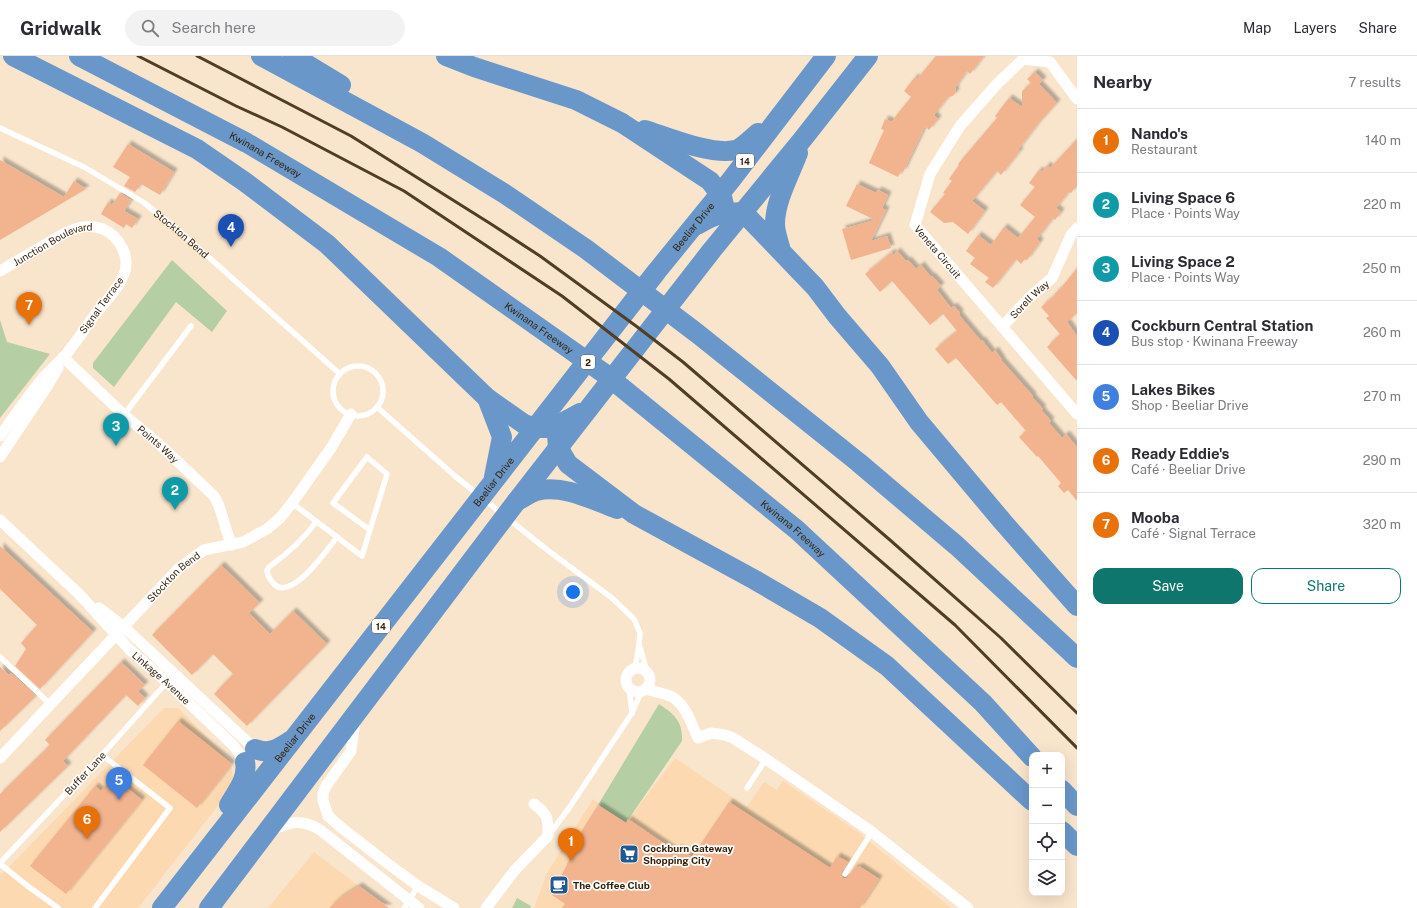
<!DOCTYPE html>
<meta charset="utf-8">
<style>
body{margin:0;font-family:"Public Sans",sans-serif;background:#f2f2f3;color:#2b2b33}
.controls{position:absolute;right:12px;bottom:12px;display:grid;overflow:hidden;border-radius:8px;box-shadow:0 4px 16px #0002}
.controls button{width:36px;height:36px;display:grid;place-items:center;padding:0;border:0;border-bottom:1px solid #e1e1e2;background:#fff;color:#2b2b33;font:20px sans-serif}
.you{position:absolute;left:573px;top:536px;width:14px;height:14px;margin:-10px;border:3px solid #fff;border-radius:50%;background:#1a73e8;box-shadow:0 0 0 6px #1a73e833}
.badge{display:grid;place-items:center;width:26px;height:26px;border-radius:50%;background:#0f766e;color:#fff;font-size:13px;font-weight:700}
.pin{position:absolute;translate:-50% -33px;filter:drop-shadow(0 1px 2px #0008)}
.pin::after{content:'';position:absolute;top:21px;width:14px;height:12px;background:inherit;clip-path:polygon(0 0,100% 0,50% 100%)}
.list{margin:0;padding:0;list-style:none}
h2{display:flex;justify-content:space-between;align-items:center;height:52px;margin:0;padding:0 16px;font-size:17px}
h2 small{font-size:13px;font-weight:400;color:#7c7c81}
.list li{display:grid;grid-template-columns:26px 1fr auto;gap:12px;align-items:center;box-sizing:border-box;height:64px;padding:0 16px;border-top:1px solid #e1e1e2}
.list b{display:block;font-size:15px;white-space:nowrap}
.list p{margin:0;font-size:13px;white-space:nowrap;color:#7c7c81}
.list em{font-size:13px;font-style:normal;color:#7c7c81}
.actions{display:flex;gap:8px;padding:12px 16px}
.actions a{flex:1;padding:9px 0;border:1px solid #0f766e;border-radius:12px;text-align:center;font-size:14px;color:#0f766e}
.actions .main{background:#0f766e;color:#fff}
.icon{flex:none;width:22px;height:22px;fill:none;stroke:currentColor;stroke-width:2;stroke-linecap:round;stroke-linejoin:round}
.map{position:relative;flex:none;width:1077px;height:852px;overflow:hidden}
header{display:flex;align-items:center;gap:24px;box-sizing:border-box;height:56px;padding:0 20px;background:#fff;border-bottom:1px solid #e1e1e2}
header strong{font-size:19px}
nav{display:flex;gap:22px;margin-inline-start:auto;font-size:14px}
.search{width:280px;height:36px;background:#f2f2f3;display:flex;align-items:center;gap:10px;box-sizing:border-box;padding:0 14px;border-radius:22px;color:#7c7c81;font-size:15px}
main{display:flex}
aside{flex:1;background:#fff}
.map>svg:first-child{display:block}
</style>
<header>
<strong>Gridwalk</strong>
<div class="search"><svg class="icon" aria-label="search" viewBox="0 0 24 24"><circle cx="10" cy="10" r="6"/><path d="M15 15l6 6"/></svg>Search here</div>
<nav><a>Map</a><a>Layers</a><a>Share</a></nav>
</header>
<main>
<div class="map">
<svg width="1077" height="852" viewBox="0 0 1077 852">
<defs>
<filter id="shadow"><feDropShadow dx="3.5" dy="-3.5" stdDeviation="1" flood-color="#0004"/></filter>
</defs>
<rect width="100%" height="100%" fill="#f9e4cc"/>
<path fill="#fcd9b1" d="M164,652H178L231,706L234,729L138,852H0V820Z
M675,702L747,751L764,726L777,734L783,725L858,776L951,852H534L547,817L593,743L626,767Z
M314,796L319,800L388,852H268Z"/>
<path fill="#b6cea3" d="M172,204L227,255L212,276L176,246L114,331L93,312V307Z
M0,264L7,286L50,298L0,362Z
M659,648C674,658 683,665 682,685L626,767L598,749Z
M517,842L531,850L530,852H512Z"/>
<path fill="#f2b38f" filter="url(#shadow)" d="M936,0H984L970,18L967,15L955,32L956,36L953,40L948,41L934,59L938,63L929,74L925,70L903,116L901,115L898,121L869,107L884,74L881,73L885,63L892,66L895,61L911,41L904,35L915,21L917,23Z
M1035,16L1043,24L1039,28L1057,47L1037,69L1018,94L1020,95L1001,119L997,115L972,145L985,155L968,178L953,166L944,167L930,156L945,138L943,137L952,125L949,123L959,109L958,108L997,62L995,60L1009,42L1022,51V35L1031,27L1027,23Z
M1077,83V129L1071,137L1069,136L1056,152L1061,156L1055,164L1053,162L1037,183L1040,186L1027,204L1025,203L1021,208L1016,203L993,232L985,226L989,222L970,208L975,202L966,195L978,179L991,189L1004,171L1018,182L1035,161L1020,149L1035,131L1029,127L1039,114L1042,116L1047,109L1050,112Z
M128,88L174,116L160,139L141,128L135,136L124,130L130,121L113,111Z
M0,104L64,141L74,125L86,133L0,184Z
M857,128L876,137L878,134L888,139L882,152L886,154L871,185L887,180L891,192L851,204L842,173L875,164L846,150Z
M120,137L131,144L124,155L138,163L132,172L126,168L124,172L101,158L108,146L112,149Z
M897,195L906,205L908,204L916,213L921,209L931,221L932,220L941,230L937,234L951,252L954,250L960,257L959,259L981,285L982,284L992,297L995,294L1002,304H1001L1033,340L1032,341L1043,353L1041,354L1051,365L1049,367L1062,382L1066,378L1077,391V445L1068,434L1064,437L1058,430L1061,427L1038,400L1037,401L1019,381L1026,375L1001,346L997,349L956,302L948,308L935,293L957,275L943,258L930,269L892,225L880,236L865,218L892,196L893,199Z
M1077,212V257L1067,266L1077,280V325L1047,291L1060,278L1046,262L1049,260L1041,251L1055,239L1054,238L1061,232Z
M0,490L93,576L40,633L15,610L26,593L21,587L37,569L0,533Z
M221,509L260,547L249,557L270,578L293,555L327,588L247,670L214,638L233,618L213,598L192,619L152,579Z
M121,606L145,629L138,635L145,642L138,650L126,639L63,705L68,710L0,776V738L50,689L45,684Z
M0,611L9,619L11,617L35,639L34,640L35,641L0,675Z
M178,665L232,708L197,752L143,709Z
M113,721L142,744L66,838L30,810L95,730L101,735Z
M729,746L830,812L837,800L848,806L841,817L843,822H847L855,811L858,812L859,810L879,823L860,852H562L565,848L552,839L574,794L571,792L598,749L626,767L628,763L675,795L678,792L692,801Z
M359,830L389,852H329L340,842Z"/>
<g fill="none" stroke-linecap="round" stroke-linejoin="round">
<g stroke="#fff" stroke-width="5.5">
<path id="s1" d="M0,72L84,111L143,146L177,173L340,318"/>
<circle cx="358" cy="335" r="25"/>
<path d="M377,351L455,420L546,493L612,542L634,563L640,577L639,589L635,613"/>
<path d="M124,359L191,270"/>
<path d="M292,447L362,500L387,418L367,401L333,447L370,474"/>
<path d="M316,466C303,484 287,498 269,511L267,514C267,520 270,523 274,528C291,546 328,493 337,481"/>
<path d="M640,591L647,616"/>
<path d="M0,601L50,648"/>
<path d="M629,631L632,657"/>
<path d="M747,732L766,703"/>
<path d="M549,779L569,752L632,657L642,634"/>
<path d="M0,807L102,699L167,626"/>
<path d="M0,808L29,831L58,852"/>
<path d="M845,818L872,776"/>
<path d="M95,852L170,752L102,699"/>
<path d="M404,852L418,830"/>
</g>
<g stroke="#fff" stroke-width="11">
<path id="s2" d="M1077,43L1050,6L1023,3L997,28L960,70L930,118L915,169L1077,358"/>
<path id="s3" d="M0,215L65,177C78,171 89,168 103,173C119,180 131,201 124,218C118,234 104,247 94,260C84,274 74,289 63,302C56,309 48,316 42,323C27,341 14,361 0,380"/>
<path id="s4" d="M1002,271L1029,242L1052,222L1071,179L1077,172"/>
<path id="s5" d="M63,301L124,359L158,387L214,440C223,454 224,473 232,489"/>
<path d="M0,401L48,329L58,312"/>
<path id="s6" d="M0,464L79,538L130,594L167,626L234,690L245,706"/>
<path d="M99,552L124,571L255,693"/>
<circle cx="638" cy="624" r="12"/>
<path d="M645,633C653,635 662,637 670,640C686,647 691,668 698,682L711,677L725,679L733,682L766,703L872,776L968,852"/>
<path d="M355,665L351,695L326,730L323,737V744L328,760L343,773L387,807L418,830L454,852"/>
<path id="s7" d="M0,702L178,513L204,494L243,486L267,473L280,462L292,447L331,392L351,358"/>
<path d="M270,774C291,767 298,762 319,773L419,852"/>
<path d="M486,852L515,814L548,780C548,763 549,759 534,748"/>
</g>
<g stroke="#6997ca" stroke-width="20">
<path d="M13,0L197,93L245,126L327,188L487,342L524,368L535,372H546L556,370L580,357"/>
<path id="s8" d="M79,0L247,87L439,201L605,318L797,474L983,647L1032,701"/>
<path d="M261,0L422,87L505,138L586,193L698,278L858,406L957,490L1077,602"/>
<path d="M293,0L341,29"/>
<path d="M446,0L474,11L576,44L622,67L710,125L722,141L724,149"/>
<path d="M645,74C667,81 713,100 735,94C741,93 752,82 758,77"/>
<path d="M697,169C715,158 722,157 743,156L815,231L837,260L880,310L919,366L1003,466L1077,550"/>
<path d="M781,195C779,186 775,177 775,168C775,145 790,118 798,97"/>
<path d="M487,342L502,381L494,421"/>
<path d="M557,379L558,391L568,408L634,458L755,524L820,562L887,610L1032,745"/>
<path d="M517,445C523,442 530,437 536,435C563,428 593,444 617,453"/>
<path d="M255,693C269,699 279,692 290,685"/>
<path d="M1062,734L1077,750"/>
<path d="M229,749C237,735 248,723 245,706"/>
<path d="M1062,775L1077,790"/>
<path id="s9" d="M162,852L657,215L731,124L826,0"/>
<path d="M209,852L516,446L712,194L802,84L868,0"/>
</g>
<path stroke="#513d23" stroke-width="3" d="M138,0L236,50L282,71L404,135L562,240L669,323L955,569L1077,692
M197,0L351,80L491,168L540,200L636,270L683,306L890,484L1001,582L1077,657"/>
</g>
<defs>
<g id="supermarket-square" transform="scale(1)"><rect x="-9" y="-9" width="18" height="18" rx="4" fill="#215991" stroke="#fff"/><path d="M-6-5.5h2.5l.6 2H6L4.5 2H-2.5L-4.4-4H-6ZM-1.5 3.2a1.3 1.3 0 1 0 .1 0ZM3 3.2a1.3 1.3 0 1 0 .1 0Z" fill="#fff"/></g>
<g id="cafe-square" transform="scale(1)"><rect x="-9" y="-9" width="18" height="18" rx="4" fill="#215991" stroke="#fff"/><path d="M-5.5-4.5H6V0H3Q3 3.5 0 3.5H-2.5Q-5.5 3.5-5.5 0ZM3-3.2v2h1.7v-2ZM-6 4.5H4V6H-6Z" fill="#fff"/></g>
</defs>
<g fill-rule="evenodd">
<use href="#supermarket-square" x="629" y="798"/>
<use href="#cafe-square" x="559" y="829"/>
</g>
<g text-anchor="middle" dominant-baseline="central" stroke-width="3.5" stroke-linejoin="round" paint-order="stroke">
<g fill="#fff" stroke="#706250" stroke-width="1">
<rect x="736" y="98" width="18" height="14" rx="3"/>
<rect x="581" y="299" width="14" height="14" rx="3"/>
<rect x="372" y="563" width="18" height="14" rx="3"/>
</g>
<g font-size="9" font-weight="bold" fill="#331f05">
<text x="745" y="105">14</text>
<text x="588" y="306">2</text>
<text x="381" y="570">14</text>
</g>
<g font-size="10" fill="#331f05" stroke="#fff">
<text stroke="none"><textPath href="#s8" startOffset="211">Kwinana Freeway</textPath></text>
<text stroke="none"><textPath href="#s9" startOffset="864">Beeliar Drive</textPath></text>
<text stroke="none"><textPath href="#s1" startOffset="211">Stockton Bend</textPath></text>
<text stroke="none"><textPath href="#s3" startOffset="60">Junction Boulevard</textPath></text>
<text stroke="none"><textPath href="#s2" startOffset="310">Veneta Circuit</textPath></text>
<text stroke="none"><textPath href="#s4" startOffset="39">Sorell Way</textPath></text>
<text transform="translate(101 249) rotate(-54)">Signal Terrace</text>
<text stroke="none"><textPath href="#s8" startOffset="535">Kwinana Freeway</textPath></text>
<text stroke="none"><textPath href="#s5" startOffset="129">Points Way</textPath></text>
<text stroke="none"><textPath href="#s9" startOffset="540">Beeliar Drive</textPath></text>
<text stroke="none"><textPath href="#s8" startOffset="859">Kwinana Freeway</textPath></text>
<text stroke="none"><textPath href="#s7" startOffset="251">Stockton Bend</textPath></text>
<text stroke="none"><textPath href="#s6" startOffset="226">Linkage Avenue</textPath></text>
<text stroke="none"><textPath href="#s9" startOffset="216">Beeliar Drive</textPath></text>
<text transform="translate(85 717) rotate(-47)">Buffer Lane</text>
</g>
<g font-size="10" font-weight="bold" fill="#331f05" stroke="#fff" text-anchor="start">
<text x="643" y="792">Cockburn Gateway<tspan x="643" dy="12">Shopping City</tspan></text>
<text x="573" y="829">The Coffee Club</text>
</g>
</g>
</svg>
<div class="controls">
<button>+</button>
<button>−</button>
<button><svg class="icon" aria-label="locate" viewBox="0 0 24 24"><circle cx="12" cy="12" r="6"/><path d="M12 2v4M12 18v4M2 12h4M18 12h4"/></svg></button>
<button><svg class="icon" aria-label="layers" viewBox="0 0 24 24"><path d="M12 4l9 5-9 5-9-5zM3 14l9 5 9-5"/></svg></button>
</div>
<div class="you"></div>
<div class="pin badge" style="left:571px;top:805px;background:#e8710a">1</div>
<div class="pin badge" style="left:175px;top:454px;background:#0f9aa8">2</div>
<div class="pin badge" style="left:116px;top:390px;background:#0f9aa8">3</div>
<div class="pin badge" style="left:231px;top:191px;background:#1a4fb4">4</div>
<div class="pin badge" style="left:119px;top:744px;background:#3f7fe0">5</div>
<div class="pin badge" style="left:87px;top:783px;background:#e8710a">6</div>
<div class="pin badge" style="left:29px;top:269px;background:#e8710a">7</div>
</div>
<aside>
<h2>Nearby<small>7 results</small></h2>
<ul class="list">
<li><span class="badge" style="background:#e8710a">1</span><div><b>Nando's</b><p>Restaurant</p></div><em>140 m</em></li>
<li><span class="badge" style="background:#0f9aa8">2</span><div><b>Living Space 6</b><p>Place · Points Way</p></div><em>220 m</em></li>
<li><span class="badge" style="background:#0f9aa8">3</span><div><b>Living Space 2</b><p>Place · Points Way</p></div><em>250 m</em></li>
<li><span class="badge" style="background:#1a4fb4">4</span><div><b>Cockburn Central Station</b><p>Bus stop · Kwinana Freeway</p></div><em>260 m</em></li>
<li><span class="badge" style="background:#3f7fe0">5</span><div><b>Lakes Bikes</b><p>Shop · Beeliar Drive</p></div><em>270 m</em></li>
<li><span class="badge" style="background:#e8710a">6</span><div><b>Ready Eddie's</b><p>Café · Beeliar Drive</p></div><em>290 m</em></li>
<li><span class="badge" style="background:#e8710a">7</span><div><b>Mooba</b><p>Café · Signal Terrace</p></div><em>320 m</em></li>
</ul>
<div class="actions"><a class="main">Save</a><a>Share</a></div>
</aside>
</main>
